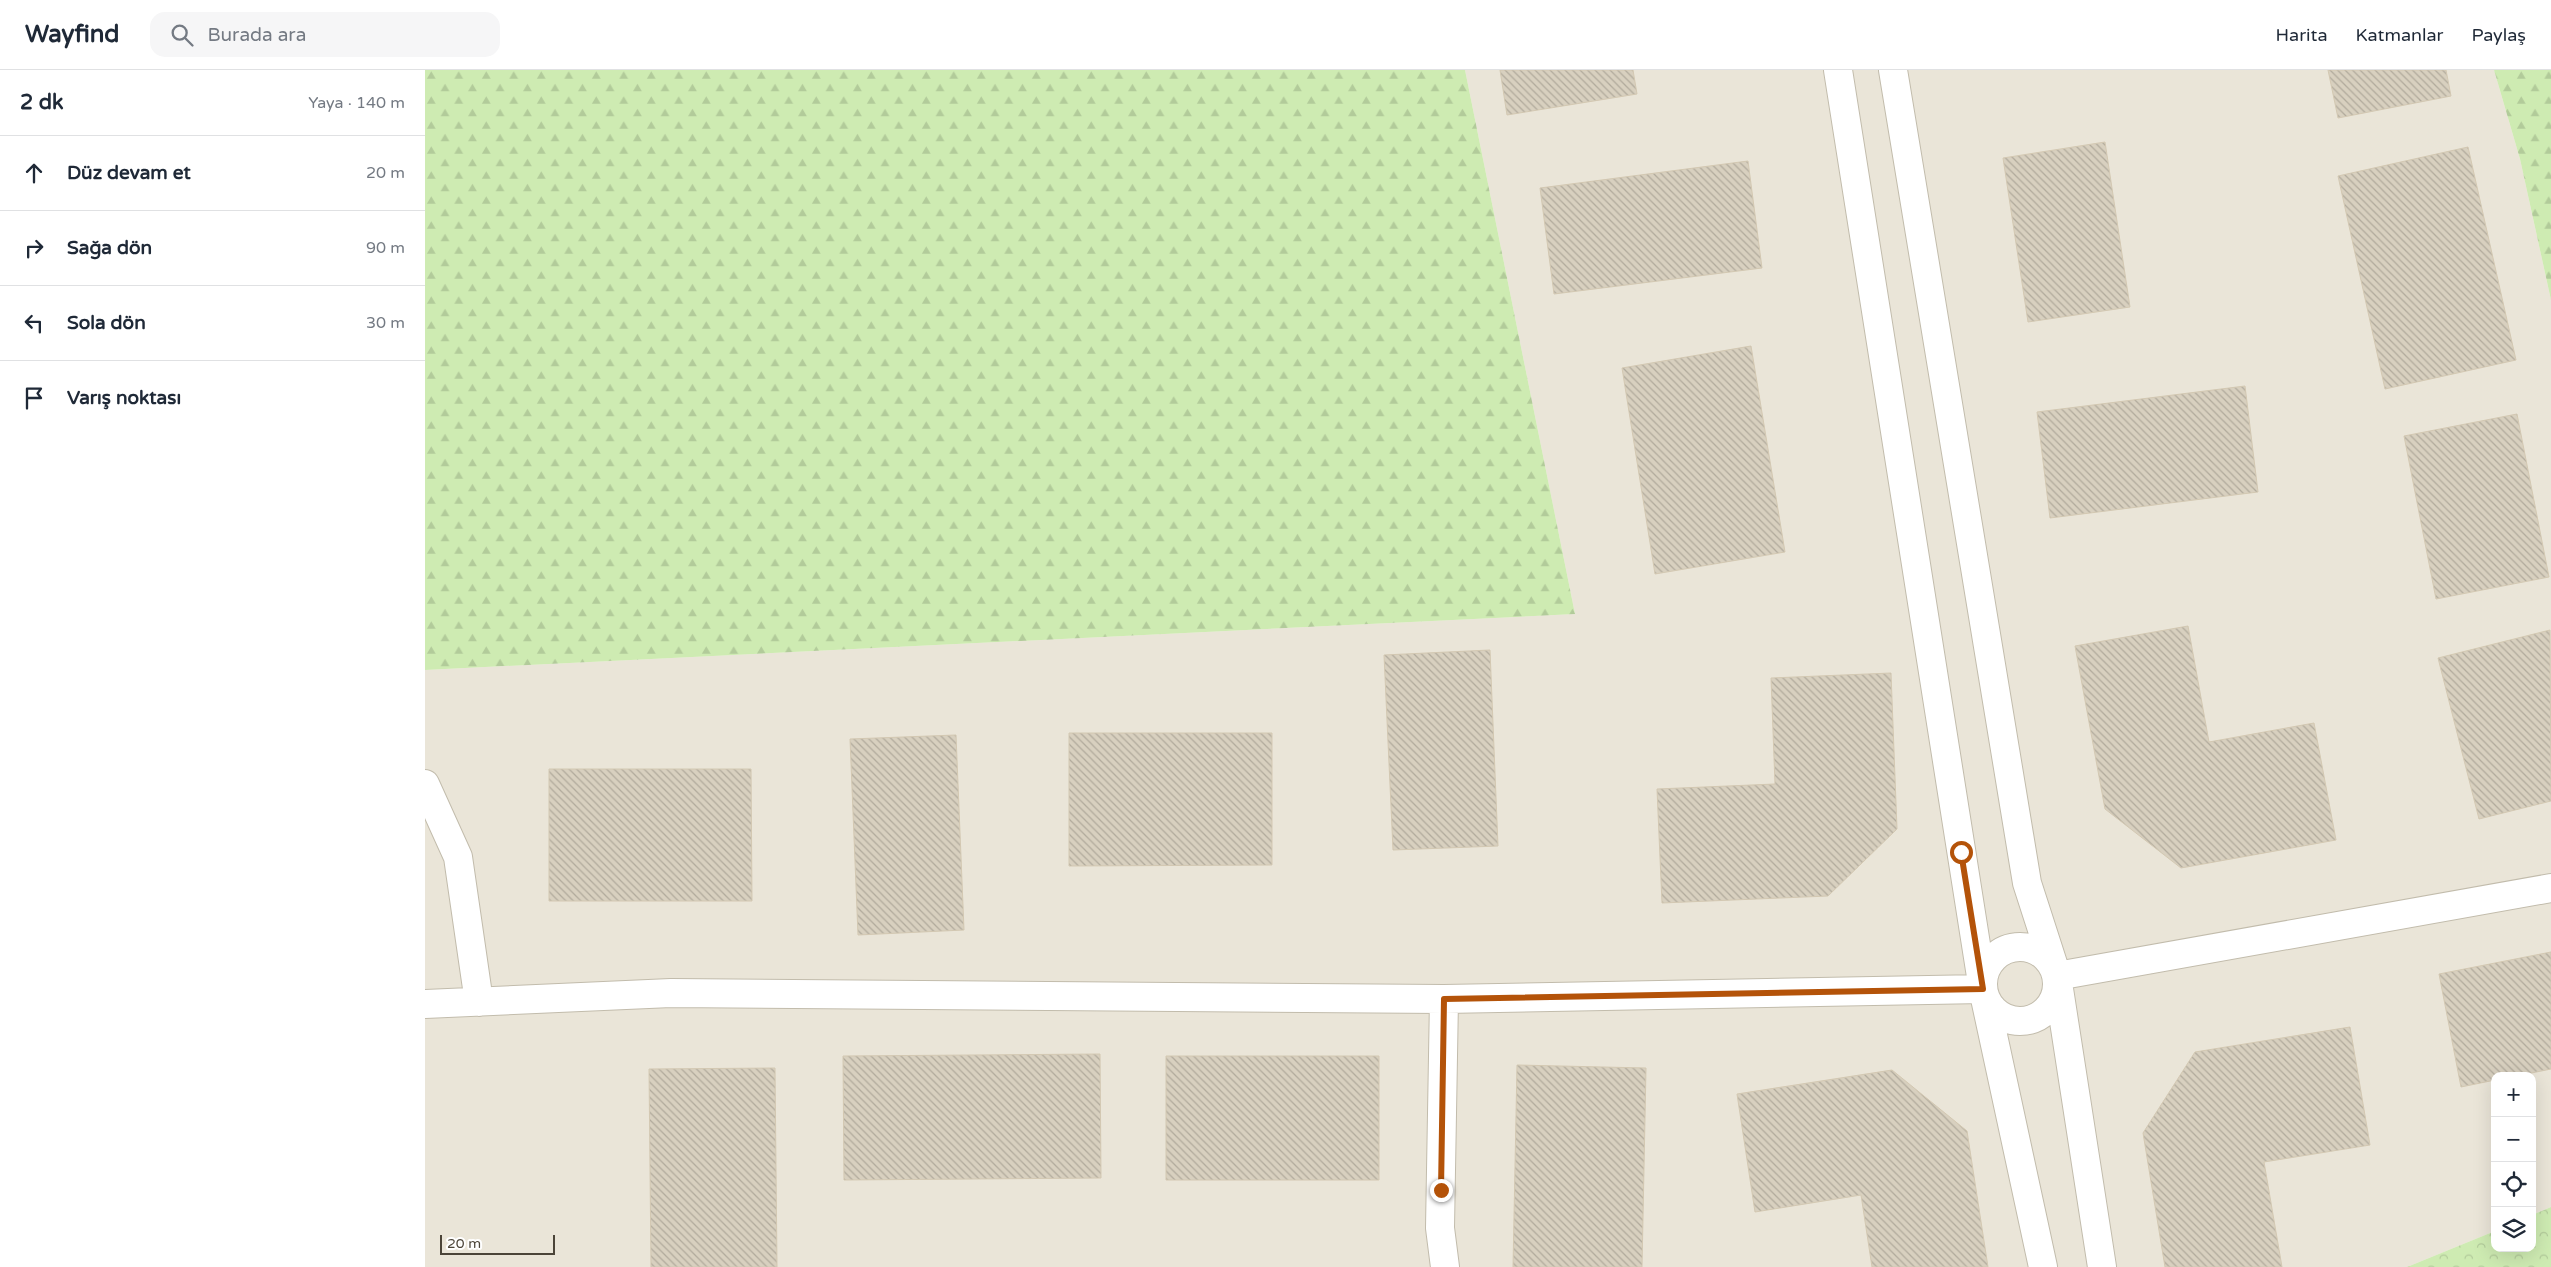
<!DOCTYPE html>
<html lang="tr">
<meta charset="utf-8">
<style>
body{margin:0;font-family:"Varela Round",sans-serif;background:#f6f6f7;color:#1f2937}
.controls{position:absolute;right:15px;bottom:15px;display:grid;overflow:hidden;border-radius:10px;box-shadow:0 5px 20px #0002}
.controls button{width:45px;height:45px;display:grid;place-items:center;padding:0;border:0;border-bottom:1px solid #e0e1e3;background:#fff;color:#1f2937;font:25px sans-serif}
.scale{position:absolute;left:15px;bottom:12px;width:115px;box-sizing:border-box;padding-left:5px;border:2px solid #4b4438;border-top:0;font-size:14px;line-height:18px;white-space:nowrap;color:#4b4438;-webkit-text-stroke:4px #fff;paint-order:stroke}
.stop{position:absolute;width:15px;height:15px;margin:-11px;border:4px solid #b45309;border-radius:50%;background:#fff}
.stop.end{background:#b45309;border-color:#fff;box-shadow:0 1px 5px #0008}
.list{margin:0;padding:0;list-style:none}
h2{display:flex;justify-content:space-between;align-items:center;height:65px;margin:0;padding:0 20px;font-size:21px}
h2 small{font-size:16px;font-weight:400;color:#747a83}
.list li{display:grid;grid-template-columns:32px 1fr auto;gap:15px;align-items:center;box-sizing:border-box;height:75px;padding:0 20px;border-top:1px solid #e0e1e3}
.list b{display:block;font-size:19px;white-space:nowrap}
.list em{font-size:16px;font-style:normal;color:#747a83}
.icon{flex:none;width:28px;height:28px;fill:none;stroke:currentColor;stroke-width:2;stroke-linecap:round;stroke-linejoin:round}
.map{position:relative;flex:none;width:2126px;height:1197px;overflow:hidden}
header{display:flex;align-items:center;gap:30px;box-sizing:border-box;height:70px;padding:0 25px;background:#fff;border-bottom:1px solid #e0e1e3}
header strong{font-size:24px}
nav{display:flex;gap:28px;margin-inline-start:auto;font-size:18px}
.search{width:350px;height:45px;background:#f6f6f7;display:flex;align-items:center;gap:12px;box-sizing:border-box;padding:0 18px;border-radius:15px;color:#747a83;font-size:19px}
main{display:flex}
aside{flex:1;background:#fff}
.map>svg:first-child{display:block}
</style>
<header>
<strong>Wayfind</strong>
<div class="search"><svg class="icon" aria-label="search" viewBox="0 0 24 24"><circle cx="10" cy="10" r="6"/><path d="M15 15l6 6"/></svg>Burada ara</div>
<nav><a>Harita</a><a>Katmanlar</a><a>Paylaş</a></nav>
</header>
<main>
<aside>
<h2>2 dk<small>Yaya · 140 m</small></h2>
<ul class="list">
<li><svg class="icon" aria-label="ahead" viewBox="0 0 24 24"><path d="M12 20V5M6 11l6-6 6 6"/></svg><div><b>Düz devam et</b></div><em>20 m</em></li>
<li><svg class="icon" aria-label="right" viewBox="0 0 24 24"><path d="M7 20v-9h11M14 6l5 5-5 5"/></svg><div><b>Sağa dön</b></div><em>90 m</em></li>
<li><svg class="icon" aria-label="left" viewBox="0 0 24 24"><path d="M17 20v-9H6M10 6l-5 5 5 5"/></svg><div><b>Sola dön</b></div><em>30 m</em></li>
<li><svg class="icon" aria-label="arrive" viewBox="0 0 24 24"><path d="M6 21V4h12l-3 4 3 4H6"/></svg><div><b>Varış noktası</b></div></li>
</ul>
</aside>
<div class="map">
<svg width="2126" height="1197" viewBox="0 0 2126 1197">
<defs>
<pattern id="forest-firs" width="22" height="20" patternUnits="userSpaceOnUse" patternTransform="scale(1.25)"><rect width="22" height="20" fill="#ceebb2"/><path d="M5 1l3.5 6h-7zM16 11l3.5 6h-7z" fill="#b2cb9a"/></pattern>
<pattern id="park-crowns" width="20" height="18" patternUnits="userSpaceOnUse" patternTransform="scale(1.25)"><rect width="20" height="18" fill="#ceebb2"/><path d="M2 6a3 3 0 1 1 6 0M12 15a3 3 0 1 1 6 0" fill="none" stroke="#b2cb9a"/></pattern>
<pattern id="building-back-hatch" width="6" height="6" patternUnits="userSpaceOnUse" patternTransform="scale(1.25)"><rect width="6" height="6" fill="#d8d0bf"/><path d="M-1 5l2 2M0 0l6 6M5-1l2 2" fill="none" stroke="#b1aa9c"/></pattern>
</defs>
<rect width="100%" height="100%" fill="#f6f3ea"/>
<path fill="#eae5d8" d="M1040,0H2069L2095,89L2126,230V1137L2107,1145V1006H2070V1161L1982,1197H0V600L1150,544Z"/>
<path fill="url(#forest-firs)" d="M0,0H1040L1150,544L0,600Z
M2069,0H2126V230L2095,89Z"/>
<path fill="url(#park-crowns)" d="M2126,1137V1197H1982L2070,1161V1178H2107V1145Z"/>
<path fill="url(#building-back-hatch)" stroke="#d3c8b2" d="M1075,0H1208L1212,24L1082,45Z
M1903,0H2021L2026,26L1913,48Z
M1680,72L1705,237L1603,252L1578,88Z
M2043,77L2091,290L1960,319L1913,106Z
M1323,91L1337,198L1129,224L1115,118Z
M1326,276L1360,482L1230,504L1197,298Z
M1820,316L1833,422L1625,448L1612,342Z
M2092,344L2124,507L2011,529L1979,366Z
M1763,556L1784,672L1889,653L1911,770L1756,798L1680,739L1650,576Z
M2125,560L2126,731L2054,749L2013,588Z
M1065,580L1073,776L968,780L959,585Z
M1466,603L1472,759L1403,826L1237,833L1232,719L1350,714L1346,608Z
M644,663H847V795L644,796Z
M531,665L539,860L433,865L425,669Z
M124,699H326L327,831H124Z
M2126,882V999L2092,1006H2070V1010L2036,1017L2014,904Z
M1925,957L1945,1075L1839,1092L1857,1197H1740L1718,1063L1770,982Z
M675,984L676,1108L419,1110L418,986Z
M741,986H954V1110H741Z
M1092,995L1221,998L1217,1197H1088Z
M350,998L352,1197H226L224,999Z
M1467,1000L1542,1061L1563,1197H1447L1436,1125L1330,1142L1312,1024Z"/>
<g fill="none" stroke-linecap="round" stroke-linejoin="round">
<g stroke="#c2bcac" stroke-width="30">
<path id="street" d="M1413,0L1558,919L1618,1197
M1468,0L1602,813L1632,906L1677,1197
M0,714L33,787L54,932
M1558 914a37 37 0 1 1 74 0a37 37 0 1 1-74 0Z
M1632,906L2126,818
M1019,929L1015,1158L1020,1197
M0,934L246,923L1019,929L1558,919"/>
</g>
<use href="#street" stroke="#fff" stroke-width="28"/>
</g>
<g fill="none" stroke-linecap="round" stroke-linejoin="round">
<path stroke="#b45309" stroke-width="6" d="M1016,1120L1019,929L1558,919L1536,782"/>
</g>
</svg>
<div class="controls">
<button>+</button>
<button>−</button>
<button><svg class="icon" aria-label="locate" viewBox="0 0 24 24"><circle cx="12" cy="12" r="6"/><path d="M12 2v4M12 18v4M2 12h4M18 12h4"/></svg></button>
<button><svg class="icon" aria-label="layers" viewBox="0 0 24 24"><path d="M12 4l9 5-9 5-9-5zM3 14l9 5 9-5"/></svg></button>
</div>
<div class="scale">20 m</div>
<div class="stop" style="left:1536px;top:782px"></div>
<div class="stop end" style="left:1016px;top:1120px"></div>
</div>
</main>
